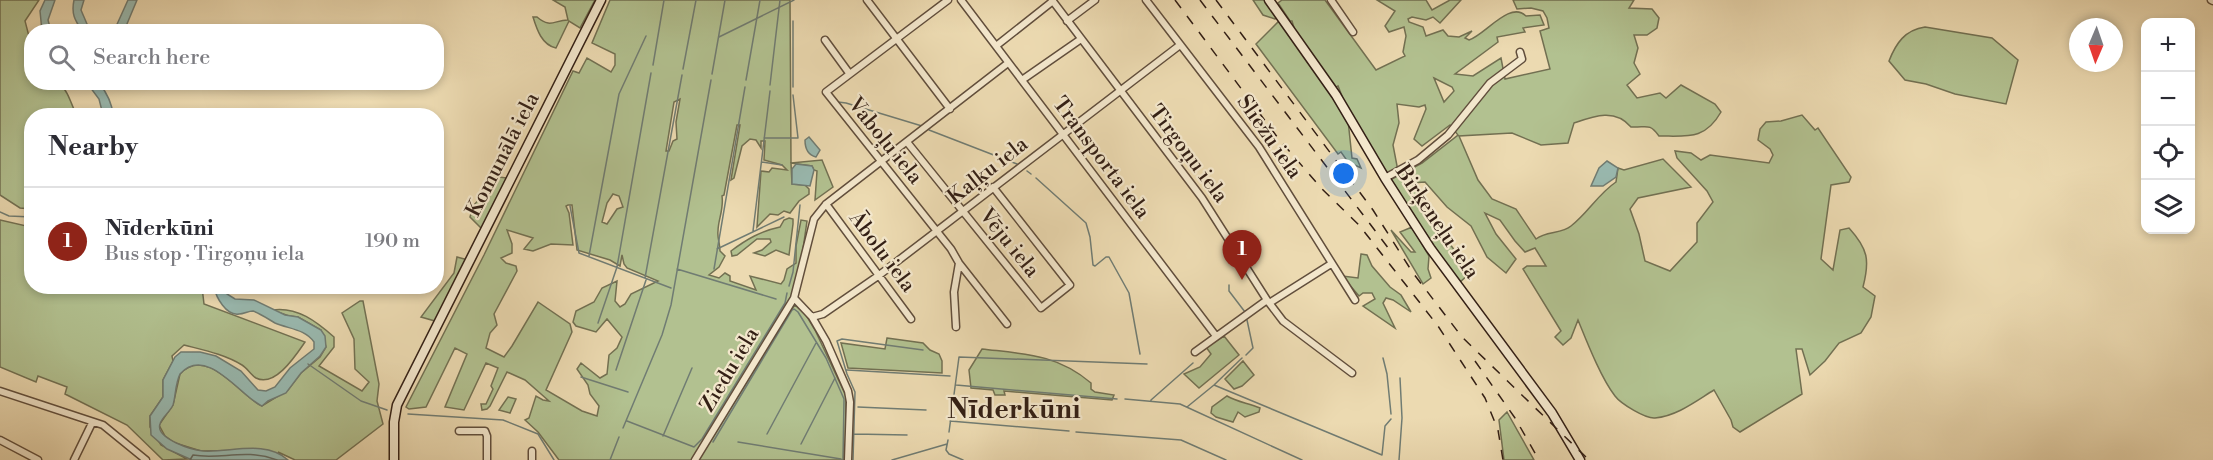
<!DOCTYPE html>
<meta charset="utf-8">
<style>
body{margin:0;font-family:"Libre Bodoni",serif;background:#f7f7f7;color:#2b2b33}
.controls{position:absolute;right:18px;top:18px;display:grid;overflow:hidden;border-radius:12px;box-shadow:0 3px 9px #0003}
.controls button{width:54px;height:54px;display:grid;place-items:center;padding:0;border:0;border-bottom:2px solid #e1e1e2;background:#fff;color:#2b2b33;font:30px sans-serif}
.compass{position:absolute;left:2069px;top:18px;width:54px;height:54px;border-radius:50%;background:#fff;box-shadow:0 3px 9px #0003;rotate:182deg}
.you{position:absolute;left:1344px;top:174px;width:21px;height:21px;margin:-15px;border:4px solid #fff;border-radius:50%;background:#1a73e8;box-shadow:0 0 0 9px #1a73e833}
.badge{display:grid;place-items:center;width:39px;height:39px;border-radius:50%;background:#8f2418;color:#fff;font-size:20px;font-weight:700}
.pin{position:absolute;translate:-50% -50px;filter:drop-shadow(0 2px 3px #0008)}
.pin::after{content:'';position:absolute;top:32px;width:21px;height:18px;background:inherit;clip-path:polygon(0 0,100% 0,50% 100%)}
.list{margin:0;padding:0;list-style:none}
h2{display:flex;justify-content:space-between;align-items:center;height:78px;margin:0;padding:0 24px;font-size:26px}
h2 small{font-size:20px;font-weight:400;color:#7c7c81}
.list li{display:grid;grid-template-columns:39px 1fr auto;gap:18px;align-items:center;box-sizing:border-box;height:108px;padding:0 24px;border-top:2px solid #e1e1e2}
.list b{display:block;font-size:22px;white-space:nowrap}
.list p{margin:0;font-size:20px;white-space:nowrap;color:#7c7c81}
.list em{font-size:20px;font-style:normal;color:#7c7c81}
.icon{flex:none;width:33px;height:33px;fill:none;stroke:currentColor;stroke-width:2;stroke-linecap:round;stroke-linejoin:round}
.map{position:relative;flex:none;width:2213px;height:460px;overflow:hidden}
.search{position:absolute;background:#fff;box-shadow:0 3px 9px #0003;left:24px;top:24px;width:420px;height:66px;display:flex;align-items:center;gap:15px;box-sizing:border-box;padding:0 21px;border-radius:24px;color:#7c7c81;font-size:22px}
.panel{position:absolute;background:#fff;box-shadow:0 3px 9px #0003;left:24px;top:108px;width:420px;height:186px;border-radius:24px}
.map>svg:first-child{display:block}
</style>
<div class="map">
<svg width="2213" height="460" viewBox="0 0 2213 460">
<rect width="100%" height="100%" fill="#ecdab1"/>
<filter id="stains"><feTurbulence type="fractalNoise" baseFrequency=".00333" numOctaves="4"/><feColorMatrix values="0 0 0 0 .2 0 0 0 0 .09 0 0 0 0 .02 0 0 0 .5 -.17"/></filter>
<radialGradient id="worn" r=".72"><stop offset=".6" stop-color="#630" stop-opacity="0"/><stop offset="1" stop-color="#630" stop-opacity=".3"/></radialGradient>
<path fill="#b2c190" stroke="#727052" stroke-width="1.5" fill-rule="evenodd" d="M0,0H39L25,21L31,44L32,82C64,82 63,82 75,112V115L32,116L31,209L20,208L0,195Z
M553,0H595L580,28L569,21L556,48C542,45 537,30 533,17H537C551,29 554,20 568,20L565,7Z
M610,0H790L791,163L822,160L833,187L815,200L817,171L814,170L812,166L791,163L792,184L805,185L809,189V194L799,201L790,213L784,211L778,215L770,214L757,227L761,171L769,172L772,168L787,170L782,165L764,160L765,141H761V148L756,140L750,139L742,146L734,178L731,180L740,125H737L724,195L722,196C724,209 718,220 718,231C717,237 720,243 720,251L725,256L719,267L709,275L719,278L725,273L730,276V281L756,290L750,276L781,284L784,280L787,269L796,263V246L801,220L807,221L801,263L791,298L692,460H559L538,432L525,420L529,418L536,396L543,400L549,401L525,380L507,372L490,406L487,409L482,410L481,404H486L493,389L491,386L498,368L486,363L464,410L445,407L467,354L455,348L426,407L409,409L406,407L484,255L573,71L579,73L587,58L611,72L615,65V54L592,43ZM680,99L676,122L677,139L673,141L669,151H666L674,102ZM613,194L619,196L623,207L617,209L607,224L602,222L607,203ZM568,205H572L577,250L610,260L620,266L622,255L624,264L627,268L658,281L631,294L625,304L620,307L615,301L617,281L602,288L594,302L576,311L573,322L576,326L596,332L607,319L622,337L617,348L609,355L607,374L600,378L581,363L577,369L588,385L590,394L599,406L597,416L582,411L546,390L572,332L570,324L538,302L512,346L504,357L486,348L490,333L497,325L494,314L517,271L516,266L506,263L501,258L512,253V244L507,230L533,238L524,249L533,251L551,244L573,245L569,213L566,206Z
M1253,0H1266L1277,15L1275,19L1263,15Z
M1282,0H1325L1376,70L1405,56L1403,52L1406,36L1404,27L1389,32L1385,26L1395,11L1377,0H1426L1432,10L1450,0H1461L1440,23L1433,17L1426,20L1412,17L1408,19L1409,22L1423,27L1426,36L1443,30L1448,36L1459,37L1472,31L1465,38L1469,40C1485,35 1510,0 1526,16L1540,15L1544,25L1523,28L1525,32L1497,37L1498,42L1455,74L1473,76L1501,58L1505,79L1550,69L1540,31L1549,28L1547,18L1543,11L1531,8L1517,9L1513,0H1634L1629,8L1652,9L1659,18L1657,28L1647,35H1634L1638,48L1634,63L1640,74L1627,85L1637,98L1660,93L1666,98L1681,85L1715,104L1721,112C1705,140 1688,136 1659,136C1649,122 1646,128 1631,127C1615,108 1594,116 1574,123L1568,143L1541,145L1512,133L1459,136L1478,180L1492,199L1516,209L1536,239C1546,231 1562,234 1571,226C1588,213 1598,194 1616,182L1618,168L1624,170L1663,159L1691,187L1638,198L1630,209L1639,234L1645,261L1670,271L1697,242V223L1713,202L1707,191L1677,158L1675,151L1691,153L1701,160L1710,155L1769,163L1773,155L1770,149L1758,140L1760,129L1766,122L1781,121L1802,115L1815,130L1818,128L1851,177L1849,182L1831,185L1821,259L1833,270L1840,230L1849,228C1868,249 1870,260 1863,287L1875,296L1871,317L1861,333L1839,343L1825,361L1810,375L1802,349H1796L1802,394L1740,432L1733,427L1731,420L1714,390C1696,401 1677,416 1655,418C1646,419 1621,404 1615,396C1601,378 1587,342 1578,320L1571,338L1563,345L1555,337L1561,331L1523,269L1527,266H1546L1535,248L1525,252L1515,241L1500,220L1485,213L1496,234L1516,259L1506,273L1487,257L1471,226L1447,207L1425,182L1411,183L1443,235L1471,272L1459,283L1390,180L1422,163L1458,135L1450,125L1422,146L1414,139L1426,109L1425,105L1419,107L1397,104L1399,123L1393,145L1398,171L1385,174L1346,106L1338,86L1335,88L1295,31L1292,21H1290L1278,3ZM1434,78L1452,87L1454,91L1444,102Z
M1281,21L1348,120L1352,158L1357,159L1361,168L1348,162L1341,152L1338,154L1256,44L1278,22Z
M1925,27L1992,38L2018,60L2006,104L1955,94L1926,84L1905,80L1889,61C1896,43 1905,30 1925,27Z
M499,177L507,178L482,229L470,217L473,206Z
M789,218L793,219V224L789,255L776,250L765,256L754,253L762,250L771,242L770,239H757L737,255L732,256L731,251C747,239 761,231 780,227L784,220Z
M0,220L31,227L32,286L202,287L204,304L305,342C296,355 275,388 256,378C251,375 247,368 242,365C224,354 203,350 184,345L172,356L173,361L163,380V397L150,416V427L161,445L187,459L163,460L127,425L65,394L67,387L38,376L36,382L0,367Z
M1412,227L1429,256L1428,269L1431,278L1423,284L1391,230L1411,252H1415L1400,232Z
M1361,254L1367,255L1372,266L1390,287L1401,295L1411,312L1393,300L1386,298L1383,303L1395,328L1363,306L1375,299L1372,293H1363L1359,296L1342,276L1358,278Z
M457,257L468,260L435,321L421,317L454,273Z
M360,301H363L379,384L377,401L383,424L336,460H295L278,452L281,455L264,450L201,451L175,443L165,436L159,425L173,405L180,374C207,344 241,397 262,406L288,390L301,373L320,357L326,347L321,330L298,317L289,316L272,310C297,306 317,322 334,337V347L319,366L362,391L369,382L355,369L354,339L342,313Z
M795,305L806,315L815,330L846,396V460H698L780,323Z
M1224,336L1239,355L1199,388L1184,374L1200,367L1211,354L1206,347Z
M887,338L923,343L930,350L939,354L942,361V373L848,368L841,343L885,349Z
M982,349C1025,354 1057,354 1091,383V389L1095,392L1114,395L1112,400L1004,391L1005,395H995L993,390L971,388L969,370Z
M1243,361L1254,375L1242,386L1234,389L1225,379Z
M1227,396C1237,402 1248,403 1260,408L1259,412L1245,417L1238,412L1233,422L1216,417L1211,413L1212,407Z
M508,397L516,399L510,413L499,410Z
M1507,412L1534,460H1504L1499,420Z"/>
<path fill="#99bab1" stroke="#707c73" stroke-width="1.5" d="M45,0H55L48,20L51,31H42L40,11Z
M74,0H84L81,10L90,31H82C75,20 71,14 74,0Z
M128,0H137L124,31H114Z
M87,83H99C107,93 112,102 113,115H103L99,99Z
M809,137L820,150L816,157C808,155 805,148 805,140Z
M1607,161L1618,168L1616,177L1603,186H1591L1599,168Z
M796,164L812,166L814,170L810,186L792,184V169Z
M214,287H226L227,294L235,299L254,300L285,315L298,317L321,330L325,336L326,347L320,356L301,373L286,393L268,401L262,406C242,398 207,344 180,374C175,384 176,395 173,405C170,412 162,417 160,424C155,439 193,450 203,451C230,453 265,439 288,460H192L167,449L151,435L150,416L163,397V380L175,357L181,352H200L216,356L241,371L258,390L266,391L275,387L290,368L314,349V342C305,329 289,329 275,323C268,319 261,314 253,311C248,311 244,314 239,314C226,316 216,297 214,287Z"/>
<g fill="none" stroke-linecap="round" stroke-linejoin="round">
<path stroke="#666c63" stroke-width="1.5" d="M190,460L193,455C221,460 245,448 277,460"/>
<path stroke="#707c73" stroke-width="1.5" d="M719,37L794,0
M653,65L664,0
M683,69L696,0
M712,74L725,0
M746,80L760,0
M770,85L780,0
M793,87V21
M838,102L846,103L922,126
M929,130L1017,164
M764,138H798L793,95
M762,162L782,165
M1027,171L1031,174
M1036,178L1086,223L1090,237L1093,265L1095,266L1106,257H1109L1129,293L1140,354
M570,206L579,253L671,288
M0,212L9,216L32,217
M753,231L770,91
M717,249L784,217
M589,256L619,94L646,36
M677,269L776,299
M714,269L745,87
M645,278L682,75
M1229,285V291L1245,312
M789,286L793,272L800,205
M598,323L617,267L651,73
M1246,355L1253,348L1247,320
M1383,358L1387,374L1391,414
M308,364L361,401L387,410
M616,370L646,280
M847,370L950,376
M581,377L628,392
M956,385L1117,399
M1214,385L1382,455L1385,426L1391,419
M1125,399L1180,404L1302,460
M1151,400L1193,363
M858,407L926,410
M1187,407L1214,385L1242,358
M408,414L503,420L538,434L554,460
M627,421L694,447L702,439L785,303L787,293
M950,421L1069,431
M623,428L662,335L671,305L711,80
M949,432L959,357L1147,364
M1076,432L1181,440L1226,460
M767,434L816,343
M854,434L907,435
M663,436L692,368
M948,440L946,450L949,454L963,460
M713,442L792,310L794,309L798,312L826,358L844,399L843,460
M738,442L841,459
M801,444L835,378
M610,460L619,437
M853,460L855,392L847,374L837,341L842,339L923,350
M892,460L947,444
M1399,460L1402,418L1400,378"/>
<g stroke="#614e3c" stroke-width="9">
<path id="street" d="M867,0L950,109
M948,0L826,92L951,249L959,263L1007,324
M961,0L1216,336
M1052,0L1202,198L1267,300L1283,321L1352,373
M1146,0L1259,147L1355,300
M1331,0L1353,32
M2211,0L2213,1
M1067,21L1095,0
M825,40L849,73
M996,46L1053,1
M1022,80L1081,39
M907,142L1041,308L1070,285L993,187
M1385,178L1418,160L1448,135L1490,83L1522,59L1520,52
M826,204L911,319
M1271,302L1331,264
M812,317L823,314L878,276L1180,45
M956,327L954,292L959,263
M1195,352L1267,300
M0,391L103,425L146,460
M459,431H485L487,436V460
M0,440L38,460
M532,451V460
M74,460L92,423
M695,460L794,298
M848,460L850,402L848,391L826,341L812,317L794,298L814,219L826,204L1008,63"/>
</g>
<g stroke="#331f15" stroke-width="11">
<path id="secondary" d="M1269,0L1336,95L1385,178L1430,248L1552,413L1580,460
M394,460V422L397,405L601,0"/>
</g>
<use href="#street" stroke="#f3e7cc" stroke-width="6"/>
<use href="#secondary" stroke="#f3e7cc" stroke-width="8"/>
<path stroke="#331f15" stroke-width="1.5" stroke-dasharray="10 10" stroke-linecap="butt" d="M1175,0L1278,138L1322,189L1359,225L1438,326L1485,398L1498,430L1503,460
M1200,0L1389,249
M1216,0L1373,210L1413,273L1462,337L1589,460
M1475,361L1515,418L1539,460"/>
</g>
<g text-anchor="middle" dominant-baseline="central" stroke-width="4.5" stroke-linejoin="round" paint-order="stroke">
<g font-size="21" fill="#331f15" stroke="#f3e7cc">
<text transform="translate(1269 137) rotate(55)">Sliežu iela</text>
<text transform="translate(885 141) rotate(51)">Vaboļu iela</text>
<text transform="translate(1188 154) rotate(53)">Tirgoņu iela</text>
<text transform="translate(503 155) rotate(-63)">Komunālā iela</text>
<text transform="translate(1101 158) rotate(53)">Transporta iela</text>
<text transform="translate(988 171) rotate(-38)">Kaļķu iela</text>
<text transform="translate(1437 222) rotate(56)">Birķeneļu iela</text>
<text transform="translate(1009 243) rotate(51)">Vēju iela</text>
<text transform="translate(882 252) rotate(53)">Ābolu iela</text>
<text transform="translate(730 370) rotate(-59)">Ziedu iela</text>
</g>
<g font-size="27" font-weight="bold" fill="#331f15" stroke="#f3e7cc">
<text x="1014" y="410">Nīderkūni</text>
</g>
</g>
<rect width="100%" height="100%" filter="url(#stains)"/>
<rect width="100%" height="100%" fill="url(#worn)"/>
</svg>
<div class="controls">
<button>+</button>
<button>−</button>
<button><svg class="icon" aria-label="locate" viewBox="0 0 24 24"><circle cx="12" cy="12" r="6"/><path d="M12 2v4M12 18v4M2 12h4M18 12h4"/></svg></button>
<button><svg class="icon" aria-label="layers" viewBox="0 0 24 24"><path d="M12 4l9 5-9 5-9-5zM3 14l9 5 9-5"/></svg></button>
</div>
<svg class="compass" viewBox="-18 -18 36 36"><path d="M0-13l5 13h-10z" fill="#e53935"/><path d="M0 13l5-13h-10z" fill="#7c7c81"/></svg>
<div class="you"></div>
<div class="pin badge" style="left:1242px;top:280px">1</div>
<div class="search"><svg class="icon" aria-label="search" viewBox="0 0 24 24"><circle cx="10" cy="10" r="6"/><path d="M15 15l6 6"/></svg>Search here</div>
<section class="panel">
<h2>Nearby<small></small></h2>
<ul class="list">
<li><span class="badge">1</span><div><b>Nīderkūni</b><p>Bus stop · Tirgoņu iela</p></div><em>190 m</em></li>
</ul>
</section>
</div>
